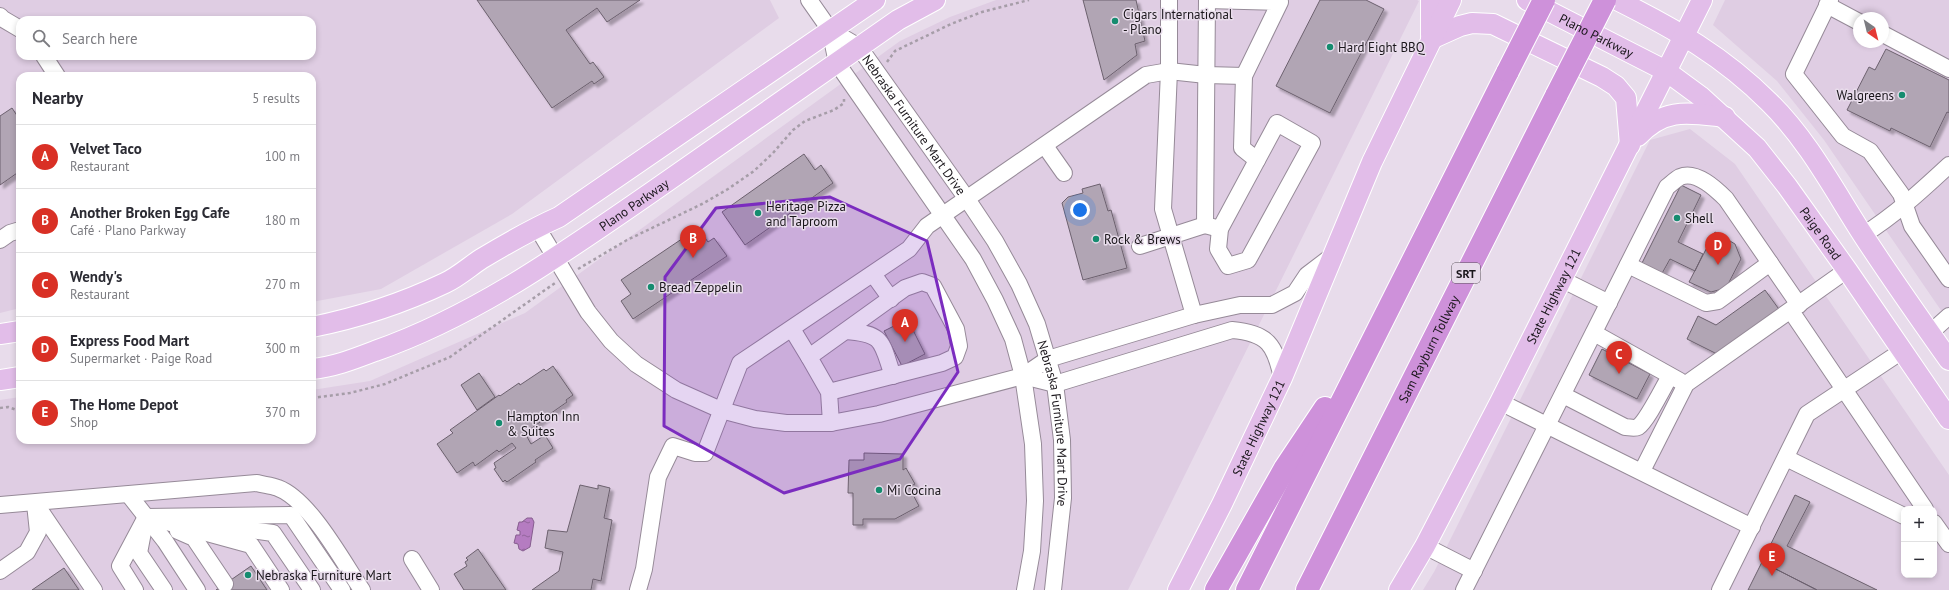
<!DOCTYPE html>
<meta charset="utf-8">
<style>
body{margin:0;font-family:"PT Sans",sans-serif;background:#f7f7f7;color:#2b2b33}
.controls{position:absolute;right:12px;bottom:12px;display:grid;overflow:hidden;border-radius:8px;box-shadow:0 2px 6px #0003}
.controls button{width:36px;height:36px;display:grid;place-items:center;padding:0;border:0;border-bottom:1px solid #e1e1e2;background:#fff;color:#2b2b33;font:20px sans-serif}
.compass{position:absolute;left:1853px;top:12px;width:36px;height:36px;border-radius:50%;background:#fff;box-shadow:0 2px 6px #0003;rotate:145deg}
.you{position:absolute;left:1080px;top:210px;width:14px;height:14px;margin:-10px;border:3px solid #fff;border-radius:50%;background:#1a73e8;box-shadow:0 0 0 6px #1a73e833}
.badge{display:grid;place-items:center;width:26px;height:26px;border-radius:50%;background:#d93025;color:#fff;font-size:13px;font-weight:700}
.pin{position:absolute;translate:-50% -33px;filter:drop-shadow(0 1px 2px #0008)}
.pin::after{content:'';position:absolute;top:21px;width:14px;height:12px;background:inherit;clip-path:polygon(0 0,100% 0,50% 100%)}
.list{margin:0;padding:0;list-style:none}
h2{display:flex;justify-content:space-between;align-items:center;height:52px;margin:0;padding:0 16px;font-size:17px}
h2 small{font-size:13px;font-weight:400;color:#7c7c81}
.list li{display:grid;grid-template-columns:26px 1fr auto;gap:12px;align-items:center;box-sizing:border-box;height:64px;padding:0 16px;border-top:1px solid #e1e1e2}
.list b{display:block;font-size:15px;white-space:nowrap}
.list p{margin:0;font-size:13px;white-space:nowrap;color:#7c7c81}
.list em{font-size:13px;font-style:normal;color:#7c7c81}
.icon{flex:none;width:22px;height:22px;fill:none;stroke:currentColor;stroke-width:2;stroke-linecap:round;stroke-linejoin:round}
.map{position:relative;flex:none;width:1949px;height:590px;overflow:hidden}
.search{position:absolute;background:#fff;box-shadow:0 2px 6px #0003;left:16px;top:16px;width:300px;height:44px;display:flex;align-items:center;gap:10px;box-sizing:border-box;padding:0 14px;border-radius:12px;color:#7c7c81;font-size:15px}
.panel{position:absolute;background:#fff;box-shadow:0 2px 6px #0003;left:16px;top:72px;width:300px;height:372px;border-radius:12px}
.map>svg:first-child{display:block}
</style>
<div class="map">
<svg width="1949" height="590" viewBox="0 0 1949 590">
<defs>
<pattern id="water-ripples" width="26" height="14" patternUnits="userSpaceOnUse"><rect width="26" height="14" fill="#b57cc1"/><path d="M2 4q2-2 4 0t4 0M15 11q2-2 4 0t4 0" fill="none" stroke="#92659c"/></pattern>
<filter id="shadow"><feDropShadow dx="3.5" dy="3.5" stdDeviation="1" flood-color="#0004"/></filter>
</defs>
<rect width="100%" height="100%" fill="#e8dceb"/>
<path fill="#dfcde3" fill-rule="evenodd" d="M0,0H770L779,18L512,214L381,289L312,302V76H20V308L0,313ZM20,20H312V56H20Z
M996,0H1417L1419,1L1128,590H0V400L20,397V440H312V390L370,381L525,313L900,41L950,17Z
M1725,0H1949V322L1824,140L1777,81L1713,25ZM1859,18H1883V42H1859Z
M1690,129L1735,164L1949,475V590H1423L1434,572L1650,140ZM1904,509H1934V575H1904Z"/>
<path fill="url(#water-ripples)" stroke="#865d8f" d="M527,518H532L534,522L530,547L523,551L519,549L518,544L514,543L516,535H520V531L517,530L519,522H522Z"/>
<path fill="#b1a5b4" stroke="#6c616e" filter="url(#shadow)" d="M477,0H640L607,22L597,8L566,30L590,64L593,62L604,77L594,84L592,81L552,108Z
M1083,0H1136L1145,41L1135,44L1137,55L1104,80Z
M1320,0H1366L1384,9L1330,113L1276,86Z
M1886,49L1949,80V113L1947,112L1930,147L1891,128L1890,131L1847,110L1869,67L1875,70Z
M12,108L20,120V171L0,185V116Z
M804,154L815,170L821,165L833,183L745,245L722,212Z
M1100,184L1108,211L1111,210L1127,268L1083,280L1062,203L1068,197L1083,193L1082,189Z
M1681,185L1701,195L1678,242L1703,254L1695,271L1670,259L1660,277L1640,267Z
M698,228L708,242L714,238L727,256L633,319L621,301L631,294L621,280Z
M1715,232L1735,244L1741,259L1726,288L1711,292L1689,282Z
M1765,290L1781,312L1719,355L1687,339L1698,316L1716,325Z
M900,323L902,328L910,324L925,354L902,366L884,331Z
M1602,349L1650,374L1637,399L1589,375Z
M553,366L573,395L566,400L567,402L547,416V417L525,433L531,444L545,435L553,448L535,460L536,462L507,482L505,480L503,482L494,469L496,468L494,463L516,448L512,443L499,452L497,450L475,466L473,462L457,473L437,444L453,433L450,430L499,395L500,396L519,383L520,385L544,369L546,371Z
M479,373L495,397L477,410L461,385Z
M864,453L903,454V470L906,468L915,484L909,487L919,506L895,519H863V525H853V493H848L849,460H864Z
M580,485L598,489V485L610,488L604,518L612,520L601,581L593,579L591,590H532L559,571L563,552L545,548L548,530L567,532Z
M1795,495L1810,502L1787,546L1877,590H1817L1762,562Z
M478,549L506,590H464L454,574L467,566L465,562L468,560L466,558Z
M1762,562L1817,590H1748Z
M251,566L267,590H216L225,584Z
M64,568L79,590H32Z"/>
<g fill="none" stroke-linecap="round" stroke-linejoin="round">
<g stroke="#968a98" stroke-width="18">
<g id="minor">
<path d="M809,0L830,30L837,63L973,259L995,300L1013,339L1023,376L1033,444L1035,501L1032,551L1025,590"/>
<path d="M1169,0V71L1163,209L1194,315"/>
<path d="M1830,0L1794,74L1843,136L1870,151L1901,194L1912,226L1949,279"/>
<path d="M1827,5L1859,22"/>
<path d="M0,16L3,19L20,29"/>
<path id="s1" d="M830,30L859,47L967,199L995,241L1019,284L1037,324L1055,384L1062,440L1063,498L1053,590"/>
<path d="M1883,34L1949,69"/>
<path d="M44,56L57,76"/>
<path d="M1277,123L1312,143L1248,260L1228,266L1218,249L1220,229Z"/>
<path d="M1045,146L1064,173"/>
<path d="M537,227L588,312L611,341L636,364L676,390L721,410L755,419L786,423H831L879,414L1023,376L1048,359L1194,315L1240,305H1272L1295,293L1307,275L1332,256"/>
<path d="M1220,229L1205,225L1207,0L1280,2L1244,76L1242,148L1257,160"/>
<path d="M1863,235C1895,215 1922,190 1949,165"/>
<path d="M0,240L10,233L20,230"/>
<path d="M1140,246L1205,225"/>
<path d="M1628,265L1706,303L1718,301L1770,263"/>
<path d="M873,274L891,299"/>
<path d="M1561,279L1609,303"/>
<path d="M1791,311L1925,509"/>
<path d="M792,329L809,357"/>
<path d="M846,331C885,334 881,342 893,376"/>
<path d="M1594,333L1680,381"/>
<path d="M1930,333L1949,316"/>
<path d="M1023,376L1055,384L1232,330C1268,333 1275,345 1282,378"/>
<path d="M829,392L809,357L905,288L922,282L933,286L956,329L959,346L955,357L942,363L829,392L831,423"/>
<path d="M1563,395L1625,427C1629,427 1634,429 1638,427C1647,421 1664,386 1670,376"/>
<path d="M1500,402L1752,527"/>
<path d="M1786,458L1904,516"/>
<path d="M1642,471L1686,384L1847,270"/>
<path d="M129,495L165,541L197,590"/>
<path d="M35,503L94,590"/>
<path d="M0,505L257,483C264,485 271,485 278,488C310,500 343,562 362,590"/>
<path d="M146,517L291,515L342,590"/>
<path d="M167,522L251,545L281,590"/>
<path d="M1934,523L1949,544"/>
<path d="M205,524L273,533L312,590"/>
<path d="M178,531L194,538L225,584"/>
<path d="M143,532L139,553L164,590"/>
<path d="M1425,546L1474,571"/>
<path d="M412,559L431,590"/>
<path d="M0,571L27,552L38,532L35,504"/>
<path d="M135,590L120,566L146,517"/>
<path d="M638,590L644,569L658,477L673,446L695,453H705L740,363L909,249L927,226L1146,75L1169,71L1206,75L1244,76"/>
<path d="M1464,590L1667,187C1671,184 1676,179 1680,177C1696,170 1716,189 1726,199L1799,305"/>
<path d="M1720,590L1807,414L1902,351"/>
</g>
</g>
<g stroke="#fff" stroke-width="22">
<g id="major">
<path d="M1431,0V35"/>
<path id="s2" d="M1527,0L1666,71L1700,96L1757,148L1787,186L1847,270L1949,419"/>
<path d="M1617,0C1675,29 1723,56 1769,102C1808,140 1834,190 1863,235C1891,278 1920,319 1949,360"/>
<path d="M1431,39L1460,26L1472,23L1493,24L1602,77L1616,86L1626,98L1630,145"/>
<path d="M1638,136C1665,107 1689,113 1725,117"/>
<path d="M312,327C357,318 403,303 445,283C458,277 469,267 481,259C506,244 532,229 559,217L875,0"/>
<path d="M0,334L20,331"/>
<path id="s3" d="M312,369C334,367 354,359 375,351C475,316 562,254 649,194C732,136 815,78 898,20L935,0"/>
<path d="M0,380L20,377"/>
<path id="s4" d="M1178,590L1222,504L1282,378L1372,162L1451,0"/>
<path id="s5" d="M1399,590L1425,546L1500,402L1702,0"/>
</g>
</g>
<g stroke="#fff" stroke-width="24">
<g id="highway">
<path d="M1216,590L1285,468L1325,408"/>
<path d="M1247,590L1508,71"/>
<path id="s6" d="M1307,590L1557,94"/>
</g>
</g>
<path stroke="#a69da8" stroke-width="2.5" stroke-dasharray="3 3" stroke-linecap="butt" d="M887,62L895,51L951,24L982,12L1029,0
M578,269L627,240L702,204L728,189L754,171L773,153L793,130L805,121L834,110L844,103V99
M312,398L350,393L385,384L450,357L555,283
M0,408L8,407L20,411"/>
<use href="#minor" stroke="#fff" stroke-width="16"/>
<use href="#major" stroke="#e2bde9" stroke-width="20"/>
<use href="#highway" stroke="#ce91da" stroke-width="22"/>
<g stroke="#fff" stroke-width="24" stroke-linecap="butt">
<path id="highway-bridge" d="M1508,71L1544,0
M1557,94L1605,0"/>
</g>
<use href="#highway-bridge" stroke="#ce91da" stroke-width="22"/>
</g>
<path fill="#7b2cbf" fill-opacity="0.2" stroke="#7b2cbf" stroke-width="3" stroke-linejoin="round" d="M830,197L927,241L958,372L900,459L784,493L664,426L665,277L716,208Z"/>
<g fill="#158c6f" stroke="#e8dceb" stroke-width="1.5">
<circle cx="1115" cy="21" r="4"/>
<circle cx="1330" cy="47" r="4"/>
<circle cx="1902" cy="95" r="4"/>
<circle cx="758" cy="213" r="4"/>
<circle cx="1677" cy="218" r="4"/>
<circle cx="1096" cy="239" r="4"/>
<circle cx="651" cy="287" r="4"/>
<circle cx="499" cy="423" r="4"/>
<circle cx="879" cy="490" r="4"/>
<circle cx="248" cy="575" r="4"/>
</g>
<g text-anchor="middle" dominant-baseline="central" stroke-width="3" stroke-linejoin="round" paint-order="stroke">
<rect fill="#e8dceb" stroke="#585159" stroke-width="1" x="1452" y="263" width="28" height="20" rx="3"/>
<g font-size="12" font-weight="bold" fill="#1a161b">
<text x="1466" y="273">SRT</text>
</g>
<g font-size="13" fill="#1a161b" stroke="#e8dceb" text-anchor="start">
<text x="1123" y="14">Cigars International<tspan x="1123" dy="15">- Plano</tspan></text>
<text x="1338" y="47">Hard Eight BBQ</text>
<text x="1894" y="95" text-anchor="end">Walgreens</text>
<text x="766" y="206">Heritage Pizza<tspan x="766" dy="15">and Taproom</tspan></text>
<text x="1685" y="218">Shell</text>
<text x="1104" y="239">Rock &amp; Brews</text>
<text x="659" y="287">Bread Zeppelin</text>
<text x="507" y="416">Hampton Inn<tspan x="507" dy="15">&amp; Suites</tspan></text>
<text x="887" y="490">Mi Cocina</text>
<text x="256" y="575">Nebraska Furniture Mart</text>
</g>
<g font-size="13" fill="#1a161b" stroke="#e8dceb">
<text stroke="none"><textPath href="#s2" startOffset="78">Plano Parkway</textPath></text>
<text stroke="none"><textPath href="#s1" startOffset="129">Nebraska Furniture Mart Drive</textPath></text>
<text stroke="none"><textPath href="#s3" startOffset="364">Plano Parkway</textPath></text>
<text stroke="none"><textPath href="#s2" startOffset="382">Paige Road</textPath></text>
<text stroke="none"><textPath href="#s5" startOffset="332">State Highway 121</textPath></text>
<text stroke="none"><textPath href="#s6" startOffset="270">Sam Rayburn Tollway</textPath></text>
<text stroke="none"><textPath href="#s1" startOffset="465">Nebraska Furniture Mart Drive</textPath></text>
<text stroke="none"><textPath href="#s4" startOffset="181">State Highway 121</textPath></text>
</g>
</g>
</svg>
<div class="controls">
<button>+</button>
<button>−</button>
</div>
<svg class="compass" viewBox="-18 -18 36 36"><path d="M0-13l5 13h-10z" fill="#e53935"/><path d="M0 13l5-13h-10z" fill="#7c7c81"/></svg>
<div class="you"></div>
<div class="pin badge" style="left:905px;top:342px">A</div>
<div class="pin badge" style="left:693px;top:258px">B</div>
<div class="pin badge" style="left:1619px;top:374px">C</div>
<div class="pin badge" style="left:1718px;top:265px">D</div>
<div class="pin badge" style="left:1772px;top:576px">E</div>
<div class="search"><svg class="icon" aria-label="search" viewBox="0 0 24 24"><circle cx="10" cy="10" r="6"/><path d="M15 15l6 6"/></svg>Search here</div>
<section class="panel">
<h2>Nearby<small>5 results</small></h2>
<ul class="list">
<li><span class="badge">A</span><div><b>Velvet Taco</b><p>Restaurant</p></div><em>100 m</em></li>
<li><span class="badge">B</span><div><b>Another Broken Egg Cafe</b><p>Café · Plano Parkway</p></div><em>180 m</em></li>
<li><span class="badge">C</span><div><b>Wendy's</b><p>Restaurant</p></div><em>270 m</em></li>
<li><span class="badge">D</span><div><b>Express Food Mart</b><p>Supermarket · Paige Road</p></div><em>300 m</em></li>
<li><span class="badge">E</span><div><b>The Home Depot</b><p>Shop</p></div><em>370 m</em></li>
</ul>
</section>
</div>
